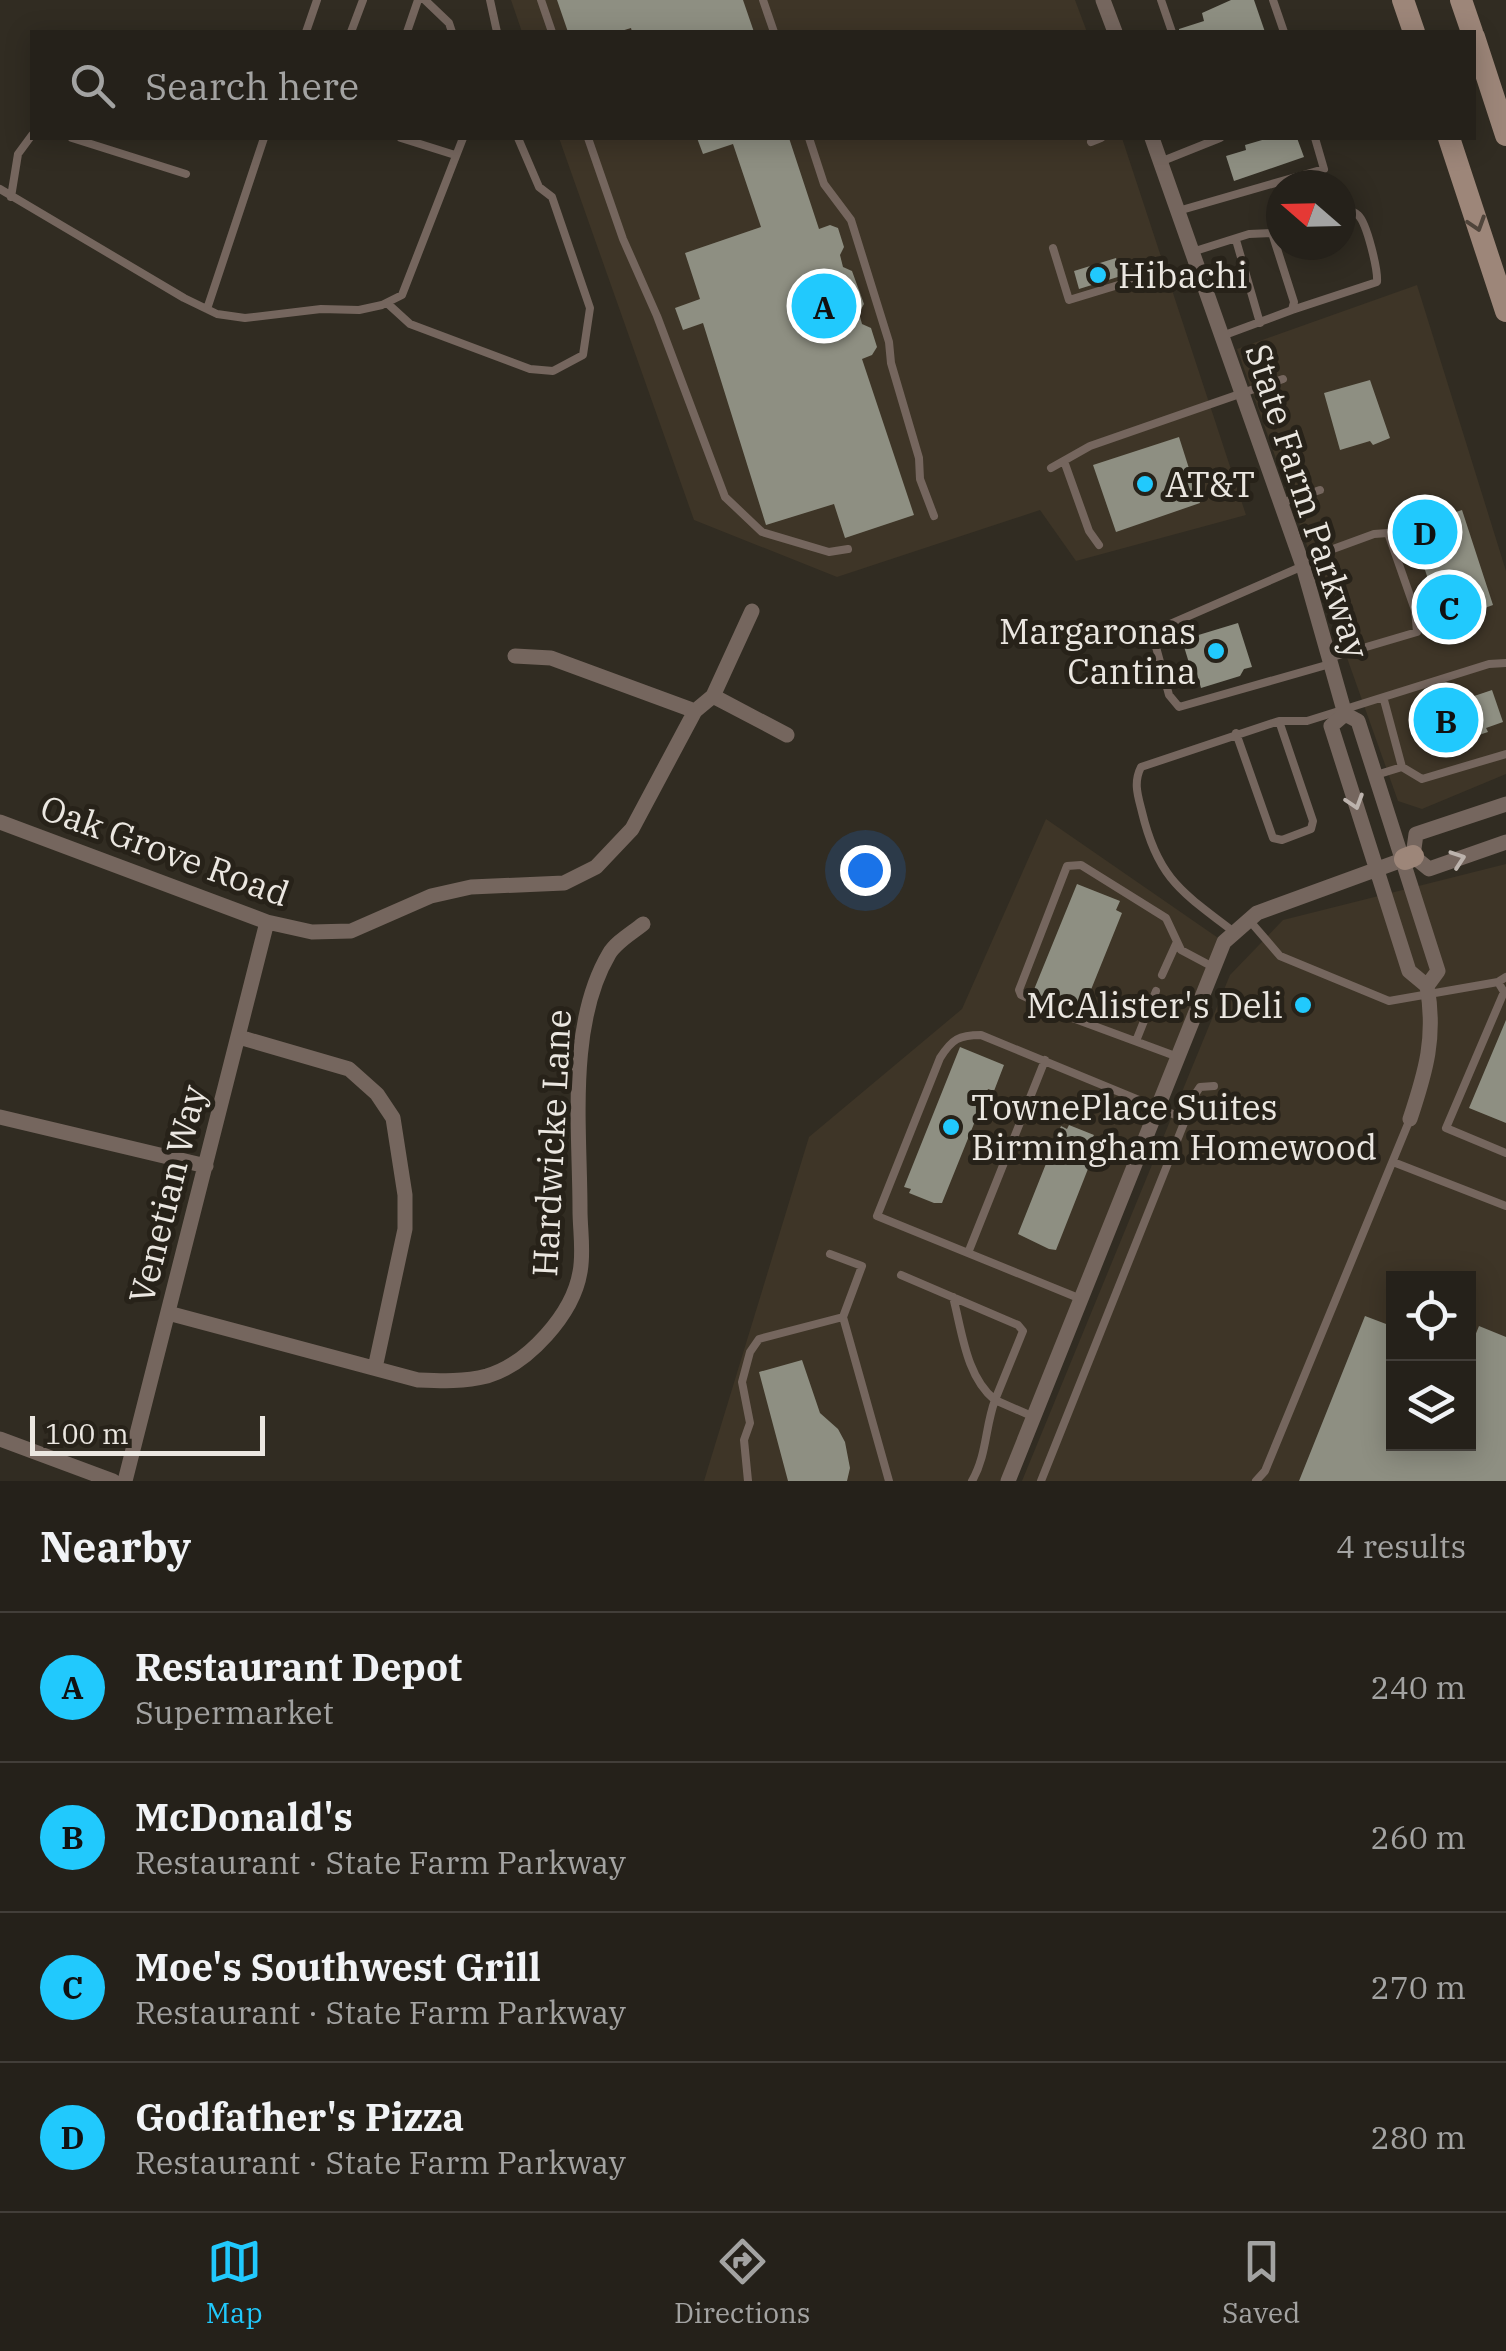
<!DOCTYPE html>
<meta charset="utf-8">
<style>
body{margin:0;font-family:"IBM Plex Serif",serif;background:#2d2923;color:#f1f3f6}
.controls{position:absolute;right:30px;bottom:30px;display:grid;overflow:hidden;border-radius:0px;box-shadow:0 5px 25px #0003}
.controls button{width:90px;height:90px;display:grid;place-items:center;padding:0;border:0;border-bottom:2px solid #423e39;background:#25211a;color:#f1f3f6;font:50px sans-serif}
.compass{position:absolute;left:1266px;top:170px;width:90px;height:90px;border-radius:50%;background:#25211a;box-shadow:0 5px 25px #0003;rotate:290deg}
.scale{position:absolute;left:30px;bottom:25px;width:235px;box-sizing:border-box;padding-left:10px;border:5px solid #ebe7e1;border-top:0;font-size:28px;line-height:35px;white-space:nowrap;color:#ebe7e1;-webkit-text-stroke:8px #272219;paint-order:stroke}
.you{position:absolute;left:865px;top:870px;width:35px;height:35px;margin:-25px;border:8px solid #fff;border-radius:50%;background:#1a73e8;box-shadow:0 0 0 15px #1a73e833}
.badge{display:grid;place-items:center;width:65px;height:65px;border-radius:50%;background:#21c9fd;color:#111;font-size:32px;font-weight:700}
.pin{position:absolute;translate:-50% -50%;border:5px solid #fff;box-shadow:0 2px 10px #0006}
.list{margin:0;padding:0;list-style:none}
h2{display:flex;justify-content:space-between;align-items:center;height:130px;margin:0;padding:0 40px;font-size:42px}
h2 small{font-size:32px;font-weight:400;color:#a3a3a2}
.list li{display:grid;grid-template-columns:65px 1fr auto;gap:30px;align-items:center;box-sizing:border-box;height:150px;padding:0 40px;border-top:2px solid #423e39}
.list b{display:block;font-size:38px;white-space:nowrap}
.list p{margin:0;font-size:32px;white-space:nowrap;color:#a3a3a2}
.list em{font-size:32px;font-style:normal;color:#a3a3a2}
.icon{flex:none;width:55px;height:55px;fill:none;stroke:currentColor;stroke-width:2;stroke-linecap:round;stroke-linejoin:round}
.map{position:relative;flex:none;width:1506px;height:1481px;overflow:hidden}
.search{position:absolute;background:#25211a;box-shadow:0 5px 25px #0003;left:30px;right:30px;top:30px;height:110px;display:flex;align-items:center;gap:25px;box-sizing:border-box;padding:0 35px;border-radius:0px;color:#a3a3a2;font-size:38px}
.sheet{height:730px;background:#25211a}
nav{display:flex;justify-content:space-around;align-items:center;box-sizing:border-box;height:140px;border-top:2px solid #423e39;background:#25211a;font-size:28px;color:#a3a3a2}
nav a{display:grid;justify-items:center;gap:5px}
nav .on{color:#21c9fd}
.map>svg:first-child{display:block}
</style>
<div class="map">
<svg width="1506" height="1481" viewBox="0 0 1506 1481">
<rect width="100%" height="100%" fill="#312c22"/>
<path fill="#3e3527" fill-rule="evenodd" d="M511,0H1075L1087,32H522Z
M559,138H1122L1246,515L1076,561L1040,510L837,577L694,520Z
M1417,285L1506,571V774L1422,809L1398,801L1237,349Z
M1046,819L1224,942L1008,1481H704L809,1137L962,1009Z
M1506,864V1481H1022L1230,975L1283,920ZM1394,1278H1468V1444H1394Z"/>
<path fill="#8e8f82" d="M557,0H743L754,32H632L631,28L618,32H568Z
M1231,0H1254L1265,32H1179V29L1204,21L1202,13Z
M697,138H789L819,229L830,225L838,228L844,247L840,255L843,267L852,271L864,304L859,313L862,324L871,328L877,347L872,355L862,359L914,515L845,538L834,504L766,525L703,323L683,330L675,308L700,299L685,253L761,227L733,144L703,154Z
M1269,138H1297L1304,157L1234,181L1226,156L1246,150L1245,145Z
M1116,258L1121,276L1079,289L1074,271Z
M1370,380L1390,438L1373,445L1370,441L1340,450L1324,393Z
M1179,437L1200,503L1116,532L1093,465Z
M1462,510L1493,605L1479,610L1482,617L1452,627L1449,620L1442,622L1411,527Z
M1238,623L1252,667L1244,669L1240,676L1201,688L1197,674L1193,676L1182,640Z
M1492,690L1503,722L1486,728L1488,732L1427,752L1415,716Z
M1077,884L1120,901L1116,910L1122,913L1084,1007L1078,1004L1075,1011L1033,992Z
M1506,1020V1123L1469,1108Z
M960,1047L1004,1065L994,1091L988,1089L942,1203H934L909,1193L911,1189L904,1187Z
M1069,1125L1094,1135L1092,1139L1099,1141L1056,1250L1049,1249L1018,1234L1061,1126L1067,1129Z
M1365,1316L1394,1327V1444H1468V1353L1479,1326L1506,1337V1481H1299Z
M802,1360L820,1413L838,1429L845,1442L850,1468L847,1481H788L759,1372Z"/>
<g fill="none" stroke-linecap="round" stroke-linejoin="round">
<path stroke="#75665e" stroke-width="8" d="M425,0L449,23L452,32
M490,0L497,32
M541,0L552,32
M763,0L774,32
M1161,0L1172,32
M1273,0L1284,32
M306,32L317,0
M351,32L363,0
M407,32L418,0
M72,138L186,174
M401,138L455,155
M588,138L623,239L657,316L725,497L762,532L829,552L848,549
M809,138L824,184L851,220L889,342L891,363L919,458L920,479L934,516
M1091,142L1101,138
M1160,162L1220,138
M0,189L184,298L217,314L245,318L321,309L359,310L382,305L402,295L463,138
M11,197L18,154L32,135
M1178,211L1324,169L1315,138
M1236,240L1260,323
M1053,248L1069,300L1138,279
M1192,252L1249,234L1272,233L1294,302L1292,310L1222,336
M387,303L410,324L530,369L553,371L583,355L590,308L552,197L539,187L518,138
M207,309L264,138
M1292,310L1377,282C1378,270 1367,223 1358,215C1353,210 1347,211 1341,210
M1064,461L1089,531L1099,545
M1051,468L1090,446L1283,379
M1281,503L1320,490
M1303,560L1374,534L1388,533L1415,610L1417,632L1329,658
M1303,566L1168,625L1156,647L1169,695L1179,707L1330,664
M1384,700L1402,767
M1236,733L1273,838L1282,840L1311,829L1313,821L1279,721
M1376,775L1402,767L1422,779L1506,754
M1249,920L1280,956L1389,1001L1498,982L1506,977
M1234,932C1182,892 1158,879 1142,812C1138,796 1133,783 1141,767L1279,721H1307L1489,664L1506,663
M1162,975L1176,944
M1498,982L1504,992L1446,1128L1506,1153
M1136,1041L1156,991
M1178,1057L1059,1013L1021,995L1019,990L1067,866L1081,865L1166,918L1181,950L1213,967
M1393,1162L1506,1206
M968,1253L1045,1060
M830,1254L862,1266L843,1317
M901,1275L1018,1325L1023,1331L995,1400L1034,1417
M953,1297C962,1331 966,1377 995,1400C985,1427 987,1455 972,1481
M1081,1299L877,1216L940,1058C952,1039 959,1035 981,1035L1185,1119
M748,1481L744,1440L750,1423L742,1382L750,1352L759,1339L843,1317L889,1481
M1041,1481L1196,1093L1200,1087L1214,1086
M1256,1481L1265,1471L1410,1119"/>
<path stroke="#75665e" stroke-width="15" d="M1103,0L1115,32
M1152,138L1303,566L1345,714L1358,721L1438,971L1427,986
M515,656L551,658L695,711
M713,696L787,735
M1345,714L1331,726L1409,971L1427,986C1436,1037 1426,1071 1410,1119
M1506,804L1416,834L1413,856L1429,869L1506,842
M0,822L267,922L312,932L351,931L431,896L471,887L564,883L596,867L632,829L695,711L713,696L752,611
M239,1037L349,1069L377,1094L393,1118L405,1195V1229L375,1368
M0,1117L206,1166
M168,1313L418,1380C442,1381 464,1382 487,1376C528,1364 573,1314 580,1272C584,1252 580,1230 580,1210C580,1130 567,1025 609,954C616,942 632,933 643,924
M0,1439L113,1481
M125,1481L267,922
M1008,1481L1224,942L1257,913L1405,859"/>
<path stroke="#9d8679" stroke-width="22" d="M1403,0L1414,32
M1461,0L1472,32
M1474,37L1506,135
M1449,138L1506,311
M1405,859L1413,856"/>
</g>
<defs><path id="oneway-chevron" d="M-2-3.5L2.5 0L-2 3.5" fill="none" stroke-width="1.6" stroke-linecap="round" stroke-linejoin="round" transform="scale(2.5)"/></defs>
<use stroke="#50453b" href="#oneway-chevron" transform="translate(1477 224) rotate(72)"/>
<g stroke="#bcb3ad">
<use href="#oneway-chevron" transform="translate(1355 802) rotate(72)"/>
<use href="#oneway-chevron" transform="translate(1458 859) rotate(-19)"/>
</g>
<g fill="#21c9fd" stroke="#272219" stroke-width="4">
<circle cx="1098" cy="275" r="10"/>
<circle cx="1145" cy="484" r="10"/>
<circle cx="1216" cy="651" r="10"/>
<circle cx="1303" cy="1005" r="10"/>
<circle cx="951" cy="1127" r="10"/>
</g>
<g text-anchor="middle" dominant-baseline="central" stroke-width="10" stroke-linejoin="round" paint-order="stroke">
<g font-size="35" fill="#ebe7e1" stroke="#272219" text-anchor="start">
<text x="1118" y="275">Hibachi</text>
<text x="1165" y="484">AT&amp;T</text>
<text x="1196" y="631" text-anchor="end">Margaronas<tspan x="1196" dy="40">Cantina</tspan></text>
<text x="1283" y="1005" text-anchor="end">McAlister's Deli</text>
<text x="971" y="1107">TownePlace Suites<tspan x="971" dy="40">Birmingham Homewood</tspan></text>
</g>
<g font-size="35" fill="#ebe7e1" stroke="#272219">
<text transform="translate(1308 501) rotate(72)">State Farm Parkway</text>
<text transform="translate(165 850) rotate(20)">Oak Grove Road</text>
<text transform="translate(551 1143) rotate(-87)">Hardwicke Lane</text>
<text transform="translate(167 1194) rotate(-76)">Venetian Way</text>
</g>
</g>
</svg>
<div class="controls">
<button><svg class="icon" aria-label="locate" viewBox="0 0 24 24"><circle cx="12" cy="12" r="6"/><path d="M12 2v4M12 18v4M2 12h4M18 12h4"/></svg></button>
<button><svg class="icon" aria-label="layers" viewBox="0 0 24 24"><path d="M12 4l9 5-9 5-9-5zM3 14l9 5 9-5"/></svg></button>
</div>
<svg class="compass" viewBox="-18 -18 36 36"><path d="M0-13l5 13h-10z" fill="#e53935"/><path d="M0 13l5-13h-10z" fill="#a3a3a2"/></svg>
<div class="scale">100 m</div>
<div class="you"></div>
<div class="pin badge" style="left:824px;top:306px">A</div>
<div class="pin badge" style="left:1446px;top:720px">B</div>
<div class="pin badge" style="left:1449px;top:607px">C</div>
<div class="pin badge" style="left:1425px;top:532px">D</div>
<div class="search"><svg class="icon" aria-label="search" viewBox="0 0 24 24"><circle cx="10" cy="10" r="6"/><path d="M15 15l6 6"/></svg>Search here</div>
</div>
<section class="sheet">
<h2>Nearby<small>4 results</small></h2>
<ul class="list">
<li><span class="badge">A</span><div><b>Restaurant Depot</b><p>Supermarket</p></div><em>240 m</em></li>
<li><span class="badge">B</span><div><b>McDonald's</b><p>Restaurant · State Farm Parkway</p></div><em>260 m</em></li>
<li><span class="badge">C</span><div><b>Moe's Southwest Grill</b><p>Restaurant · State Farm Parkway</p></div><em>270 m</em></li>
<li><span class="badge">D</span><div><b>Godfather's Pizza</b><p>Restaurant · State Farm Parkway</p></div><em>280 m</em></li>
</ul>
</section>
<nav>
<a class="on"><svg class="icon" aria-label="map" viewBox="0 0 24 24"><path d="M3 6l6-2 6 2 6-2v14l-6 2-6-2-6 2zM9 4v14M15 6v14"/></svg>Map</a>
<a><svg class="icon" aria-label="directions" viewBox="0 0 24 24"><path d="M12 3l9 9-9 9-9-9zM9 14v-3h6M13 9l2 2-2 2"/></svg>Directions</a>
<a><svg class="icon" aria-label="saved" viewBox="0 0 24 24"><path d="M7 4h10v16l-5-4-5 4z"/></svg>Saved</a>
</nav>
